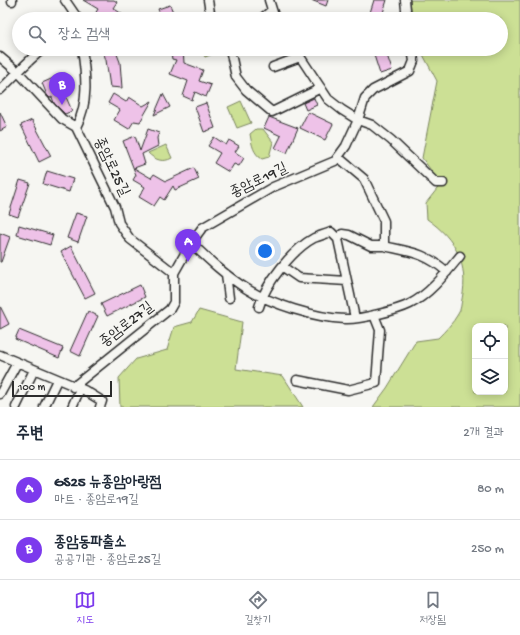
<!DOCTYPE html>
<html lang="ko">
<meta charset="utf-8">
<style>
body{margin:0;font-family:"Gochi Hand","Poor Story",sans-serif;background:#f2f2f3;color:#1f2937}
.controls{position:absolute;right:12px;bottom:12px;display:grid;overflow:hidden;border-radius:8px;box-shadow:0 2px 10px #0003}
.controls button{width:36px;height:36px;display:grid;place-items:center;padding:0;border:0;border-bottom:1px solid #e0e1e3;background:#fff;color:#1f2937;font:20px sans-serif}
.scale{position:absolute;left:12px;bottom:10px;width:100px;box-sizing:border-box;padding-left:4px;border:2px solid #2b2b2b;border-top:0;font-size:11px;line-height:14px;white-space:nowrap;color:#2b2b2b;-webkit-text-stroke:3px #f6f6f2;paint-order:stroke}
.you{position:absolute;left:265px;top:251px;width:14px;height:14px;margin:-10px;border:3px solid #fff;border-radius:50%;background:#1a73e8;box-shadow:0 0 0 6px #1a73e833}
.badge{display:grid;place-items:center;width:26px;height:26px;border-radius:50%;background:#7c3aed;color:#fff;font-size:13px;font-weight:700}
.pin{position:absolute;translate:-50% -33px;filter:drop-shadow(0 1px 2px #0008)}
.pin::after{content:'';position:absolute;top:21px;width:14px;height:12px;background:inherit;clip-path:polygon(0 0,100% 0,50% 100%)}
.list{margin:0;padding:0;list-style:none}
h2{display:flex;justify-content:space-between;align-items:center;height:52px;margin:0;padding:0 16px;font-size:17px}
h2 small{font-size:13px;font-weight:400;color:#747a83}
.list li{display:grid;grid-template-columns:26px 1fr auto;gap:12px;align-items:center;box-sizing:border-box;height:60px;padding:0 16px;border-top:1px solid #e0e1e3}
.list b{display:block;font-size:15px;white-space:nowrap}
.list p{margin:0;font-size:13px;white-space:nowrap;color:#747a83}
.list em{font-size:13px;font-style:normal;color:#747a83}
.icon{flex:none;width:22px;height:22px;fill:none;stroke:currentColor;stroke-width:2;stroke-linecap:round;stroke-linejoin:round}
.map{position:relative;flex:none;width:520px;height:407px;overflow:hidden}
.search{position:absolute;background:#fff;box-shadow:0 2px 10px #0003;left:12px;right:12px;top:12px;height:44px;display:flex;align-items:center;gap:10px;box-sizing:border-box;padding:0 14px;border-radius:22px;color:#747a83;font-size:15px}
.sheet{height:172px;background:#fff}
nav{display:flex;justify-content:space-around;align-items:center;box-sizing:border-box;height:56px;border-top:1px solid #e0e1e3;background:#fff;font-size:11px;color:#747a83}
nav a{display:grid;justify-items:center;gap:2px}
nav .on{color:#7c3aed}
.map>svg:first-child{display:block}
</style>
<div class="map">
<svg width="520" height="407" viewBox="0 0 520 407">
<rect width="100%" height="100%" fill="#f6f6f2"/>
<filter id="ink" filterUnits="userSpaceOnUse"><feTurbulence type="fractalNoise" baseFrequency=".025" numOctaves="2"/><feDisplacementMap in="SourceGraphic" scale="8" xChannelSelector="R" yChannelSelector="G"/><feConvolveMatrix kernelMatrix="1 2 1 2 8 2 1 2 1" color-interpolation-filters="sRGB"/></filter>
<g filter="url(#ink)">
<path fill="#cce095" stroke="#7c8660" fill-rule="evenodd" d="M410,0H520V407H373L387,388L416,341L438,338C445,331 453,323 458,314C461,310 461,304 462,299C469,265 456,239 427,219L426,203L441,184L422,158L437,81L420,49H501V19H412ZM475,326H505V392H475Z
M201,49H211L213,54L205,57Z
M241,101L251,123L237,128L228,107Z
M256,129H263L273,142L269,157L262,159C253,153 252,145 250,134Z
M166,145L172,158C163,163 155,160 148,153Z
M199,310L242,322L236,369L283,376L303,407H120L119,378L136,359L167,350L174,327L192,322Z"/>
<path fill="#eec2e8" stroke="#2b2b2b" d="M83,0H114L117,2L113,8L122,14L119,19H92L98,9Z
M311,0H328L326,6Z
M374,0H387L381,19H368Z
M170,5L176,19H162L158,9Z
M102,49H115L120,62L122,88L110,87L106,60Z
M170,49H183L184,63L203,70L199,81L211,85L206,97L195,92L192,100L183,96L188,81L170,74L176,60L172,59Z
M372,49H385L392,70L380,74Z
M65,73L72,89L64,92L72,111L65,114L54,103L52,97L50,98L47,95L42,83Z
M113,94L126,102L129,97L143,106L152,101L140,122L134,121L129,129L114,120L120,110L108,103Z
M163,94L170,107L154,115Z
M314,98L317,105L306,110L303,103Z
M206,103L215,128L204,132L195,107Z
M0,112L7,127L0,131Z
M308,112L333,124L325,140L300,128Z
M269,117L298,128L287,153L275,148L281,136L264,128Z
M32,120L51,156L39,162L21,125Z
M148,129L159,133L157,138L158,146L142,154L145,164L134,168L151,178L154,174L166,181L194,168L199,179L175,190L173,186L164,200L160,197L154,206L139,197L145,187L133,180L136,175L123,141L135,136L140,151Z
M214,137L226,145L229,140L239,146L235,152L244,158L239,166L234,164L229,172L214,163L220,153L208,146Z
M47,171L73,179L69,192L43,184Z
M20,180L30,183L18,217L9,214Z
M76,213L87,216L78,242L67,238Z
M19,225L53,235L50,245L17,235Z
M0,233L10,237L1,262H0Z
M71,246L95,293L85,298L61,252Z
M140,285L145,297L107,316L101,304Z
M0,306L9,324L0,329Z
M88,311L98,316L80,356L70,351Z
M19,330L63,348L59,358L15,339Z"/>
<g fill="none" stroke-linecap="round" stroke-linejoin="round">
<g stroke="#2b2b2b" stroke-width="11">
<path id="minor" d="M12,0V1
M65,0L78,19
M208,0L211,19
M269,0L275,19
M405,0L407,19
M261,19L272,10
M230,49L236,77L246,90L272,112L321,88
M295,49L328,99L342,110L358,120L372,125L391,140L436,183H443
M0,57L19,73L62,119L76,127L115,207L119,223L130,239L174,273
M273,67L300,57
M0,90C15,76 27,61 43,49
M76,127C89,104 86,75 82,49
M338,239L342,234L349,235L371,246H384V221L364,179L338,157
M338,239L355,318
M191,243C209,260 226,276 247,289C271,304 316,318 345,319C359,320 398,310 410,304C430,294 446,273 460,256
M384,246C411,252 426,253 447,272
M283,267L299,278L347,281
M226,274L229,298
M259,307C265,284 293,249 314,238C319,236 326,234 331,232L338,239
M0,355L84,390L102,401L100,407
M297,380L348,390L376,383L380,330L374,315
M73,387L170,309L174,302V273L191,243L202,228L273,187L335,161L346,146L358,120L365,98L373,90L410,71L414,61L412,49
M0,394L17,363
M16,407L34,370
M44,407L57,380
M72,407L80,389"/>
</g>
<use href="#minor" stroke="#f6f6f2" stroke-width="8"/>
</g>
</g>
<g text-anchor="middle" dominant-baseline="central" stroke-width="3" stroke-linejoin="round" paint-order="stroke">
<g font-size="15" fill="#2b2b2b" stroke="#f6f6f2">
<text transform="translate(111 167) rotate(64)">종암로25길</text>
<text transform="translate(259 181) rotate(-26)">종암로19길</text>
<text transform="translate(127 325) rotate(-38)">종암로27길</text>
</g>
</g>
</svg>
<div class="controls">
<button><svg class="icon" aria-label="locate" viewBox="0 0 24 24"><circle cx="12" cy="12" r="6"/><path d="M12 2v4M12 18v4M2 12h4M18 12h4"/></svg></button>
<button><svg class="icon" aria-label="layers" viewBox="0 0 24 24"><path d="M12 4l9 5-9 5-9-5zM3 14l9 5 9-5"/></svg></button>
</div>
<div class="scale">100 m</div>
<div class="you"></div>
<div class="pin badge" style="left:188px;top:262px">A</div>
<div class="pin badge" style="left:62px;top:105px">B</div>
<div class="search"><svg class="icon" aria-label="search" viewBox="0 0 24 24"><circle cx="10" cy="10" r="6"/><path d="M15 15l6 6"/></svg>장소 검색</div>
</div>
<section class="sheet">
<h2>주변<small>2개 결과</small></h2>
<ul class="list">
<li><span class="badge">A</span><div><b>GS25 뉴종암아랑점</b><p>마트 · 종암로19길</p></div><em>80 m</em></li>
<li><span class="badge">B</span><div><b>종암동파출소</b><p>공공기관 · 종암로25길</p></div><em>250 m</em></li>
</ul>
</section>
<nav>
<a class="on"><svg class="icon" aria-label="map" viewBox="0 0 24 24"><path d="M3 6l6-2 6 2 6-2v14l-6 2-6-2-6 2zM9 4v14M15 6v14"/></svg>지도</a>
<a><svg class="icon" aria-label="directions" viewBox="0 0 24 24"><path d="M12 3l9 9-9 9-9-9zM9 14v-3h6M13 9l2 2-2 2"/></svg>길찾기</a>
<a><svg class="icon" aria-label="saved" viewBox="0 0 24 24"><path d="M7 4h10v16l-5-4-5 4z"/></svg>저장됨</a>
</nav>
